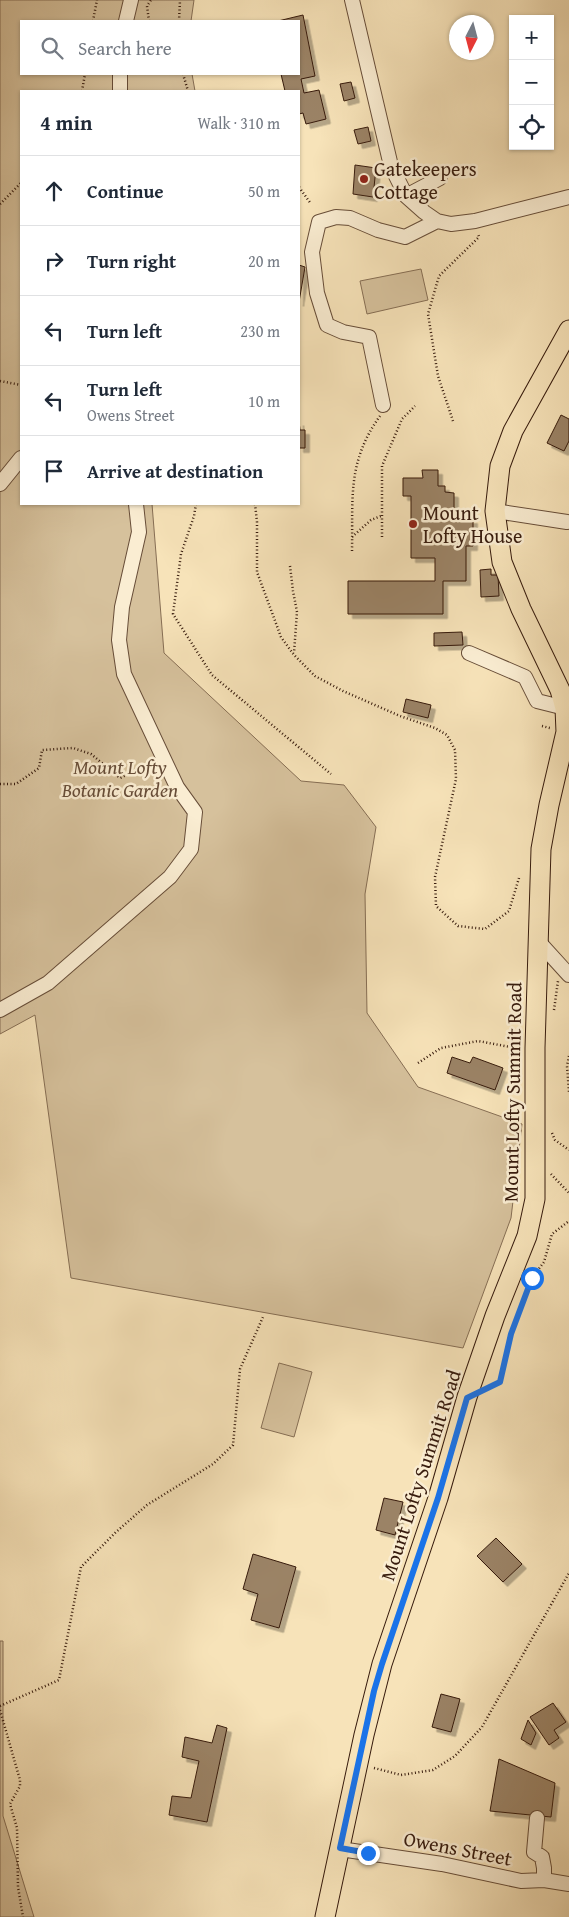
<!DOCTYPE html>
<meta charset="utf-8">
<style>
body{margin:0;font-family:"Gentium Book Plus",serif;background:#f6f6f7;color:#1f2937}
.controls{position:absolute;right:15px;top:15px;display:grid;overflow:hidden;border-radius:0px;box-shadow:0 1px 4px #0004}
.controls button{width:45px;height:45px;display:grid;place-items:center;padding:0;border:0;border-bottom:1px solid #e0e1e3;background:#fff;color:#1f2937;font:25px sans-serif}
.compass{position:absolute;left:449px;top:15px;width:45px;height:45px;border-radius:50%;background:#fff;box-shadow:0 1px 4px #0004;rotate:186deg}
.stop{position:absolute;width:15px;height:15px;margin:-11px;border:4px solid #1a73e8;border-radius:50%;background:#fff}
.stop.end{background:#1a73e8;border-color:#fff;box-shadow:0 1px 5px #0008}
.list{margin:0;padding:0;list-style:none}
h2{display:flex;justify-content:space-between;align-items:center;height:65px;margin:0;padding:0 20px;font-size:21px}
h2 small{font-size:16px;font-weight:400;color:#747a83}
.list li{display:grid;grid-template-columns:32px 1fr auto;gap:15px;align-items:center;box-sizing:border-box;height:70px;padding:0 20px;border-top:1px solid #e0e1e3}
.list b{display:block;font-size:19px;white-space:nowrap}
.list p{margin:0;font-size:16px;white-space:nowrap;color:#747a83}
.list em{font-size:16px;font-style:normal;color:#747a83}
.icon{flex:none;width:28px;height:28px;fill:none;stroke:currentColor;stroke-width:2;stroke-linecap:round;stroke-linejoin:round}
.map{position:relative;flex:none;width:569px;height:1917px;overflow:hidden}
.search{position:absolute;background:#fff;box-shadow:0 1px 4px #0004;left:20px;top:20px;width:280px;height:55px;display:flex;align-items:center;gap:12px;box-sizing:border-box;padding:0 18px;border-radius:0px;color:#747a83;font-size:19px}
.panel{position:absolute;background:#fff;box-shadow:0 1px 4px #0004;left:20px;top:90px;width:280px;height:415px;border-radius:0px}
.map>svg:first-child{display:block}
</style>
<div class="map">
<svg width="569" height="1917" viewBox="0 0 569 1917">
<defs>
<filter id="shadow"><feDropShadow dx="4.5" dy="4.5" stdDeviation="0" flood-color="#0004"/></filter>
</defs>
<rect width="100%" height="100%" fill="#f7e3b9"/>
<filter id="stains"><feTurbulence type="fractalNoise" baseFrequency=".004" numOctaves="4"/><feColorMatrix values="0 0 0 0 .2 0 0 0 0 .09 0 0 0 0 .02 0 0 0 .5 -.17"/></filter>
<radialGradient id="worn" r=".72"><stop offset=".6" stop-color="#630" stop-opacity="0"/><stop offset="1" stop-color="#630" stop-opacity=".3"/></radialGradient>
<path fill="#d6c19c" stroke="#866e54" d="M0,0H194L191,21H21V74H192L195,91H21V504H152L164,653L301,781L344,785L376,827L365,894L367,1013L418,1087L522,1124L511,1218L463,1348L71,1278L35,1015L0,1034Z
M421,269L428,300L367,314L360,281Z
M279,1363L312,1372L294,1437L261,1428Z
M0,1641H3V1816L34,1917H0Z"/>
<path fill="#9b8366" stroke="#371b0d" filter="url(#shadow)" d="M303,15L315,76L301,79L304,93L319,90L326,119L306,124L303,113L299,114V91H285L281,74H277H299V21H278Z
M351,82L355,98L344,101L340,84Z
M368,127L371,141L358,144L354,130Z
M355,165L376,168L373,197L353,194Z
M299,265L305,267L299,302Z
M561,415L569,419V441L564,451L547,443Z
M299,421L300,430H305V448H299Z
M422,470H438V486H445V492L454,493V519H473V546H466V581H443V614H348V581H435V558H411V496H403V478H423Z
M491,569V575H498L499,596L481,597L480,570Z
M462,632L463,645L434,646V633Z
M406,699L431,705L428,718L403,712Z
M452,1057L470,1063L473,1057L503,1068L495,1090L447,1073Z
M384,1498L403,1502L395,1535L376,1530Z
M496,1538L522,1564L503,1582L477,1556Z
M253,1554L296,1567L279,1628L251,1620L258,1594L243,1589Z
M441,1694L460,1699L451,1732L432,1727Z
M553,1703L566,1722L554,1730L559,1738L549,1745L530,1717Z
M528,1720L536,1733L531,1745L521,1739Z
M217,1725L227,1728L207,1822L169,1815L172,1796L191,1798L199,1761L182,1757L185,1737L212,1743Z
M499,1759L555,1783L551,1817L490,1811Z"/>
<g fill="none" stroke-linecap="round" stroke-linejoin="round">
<g stroke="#674d38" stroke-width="16">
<path id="minor" d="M352,0L391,166L406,196L424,212L437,221L451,224L475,221L569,197
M126,21L131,0
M120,74V91
M406,196L440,178
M383,405L369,337L343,332L327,325L317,293L312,252L319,222L336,217L350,218L378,230L405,237L437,221
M0,484L21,458
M495,511L567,522
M469,653L525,677L537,701L565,708
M538,941L569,975
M0,1010L48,983L170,877L191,849L195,812L177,787L124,674L119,640L122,607L139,532L136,504
M537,1818L534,1852L542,1857L544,1868V1880
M340,1849L442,1864L521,1881L544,1880L569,1884"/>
</g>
<g stroke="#371b0d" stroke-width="21">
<path id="major" d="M325,1917L364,1735L382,1664L438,1498L467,1397L495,1316L527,1236L535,1199V1048L541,849L549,805L566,732L565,708L560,690L521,609L502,562L495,511L500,466L513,431L569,330"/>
</g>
<path stroke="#371b0d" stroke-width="2.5" stroke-dasharray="1 2.5" stroke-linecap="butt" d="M93,21L97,0
M149,21L147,6L151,0
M179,21L180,0
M183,74L188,91
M82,91L85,74
M299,187L311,204
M0,204L21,183
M0,381L21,385
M453,421L438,376L428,314L439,276L479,237L478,234
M196,504L194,516L181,554L173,614L212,675L331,774
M255,504L257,522V572L281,637L294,655L315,676L343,691L400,716L435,728L447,735L455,750L456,779L435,877L436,906L458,926L485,929L509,911L519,878
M352,537L371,520L381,516
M382,537V466L402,419L415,406
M352,551C353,498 347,462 380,416
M290,566L293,591L297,612L294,653
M542,726L550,728
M0,784H16L39,768L42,750L73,748L91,754L120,778L151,763
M554,1010L558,981
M569,1056L567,1066L569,1092
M418,1063L441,1048L478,1041L521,1049
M552,1133L555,1140L569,1150
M551,1174L569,1193
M486,1389L500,1382L511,1334L532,1278L544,1262L552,1234L569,1221
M0,1706L59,1680L81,1567L116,1532L147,1505L213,1464L233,1445L240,1369L263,1317
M0,1710L20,1780V1786L10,1804L17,1828L18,1887L23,1917
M374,1768L401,1775L433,1770L455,1756L482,1727L569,1573"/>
<use href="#minor" stroke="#faedd2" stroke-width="14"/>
<use href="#major" stroke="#f7e3b9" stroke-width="19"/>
</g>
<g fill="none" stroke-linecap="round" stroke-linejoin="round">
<path stroke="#1a73e8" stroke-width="6" d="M368,1853L340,1848L374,1691L382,1664L438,1498L467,1398L500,1382L511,1334L532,1278"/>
</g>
<g fill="#8f2418" stroke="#faedd2" stroke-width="2">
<circle cx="364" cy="179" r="5"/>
<circle cx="413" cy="524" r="5"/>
</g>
<g text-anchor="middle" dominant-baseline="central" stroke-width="5" stroke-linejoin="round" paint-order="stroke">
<g font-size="20" fill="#371b0d" stroke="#faedd2" text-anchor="start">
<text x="374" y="168">Gatekeepers<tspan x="374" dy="23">Cottage</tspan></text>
<text x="423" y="512">Mount<tspan x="423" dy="23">Lofty House</tspan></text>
</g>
<g font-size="20" font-style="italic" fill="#674d38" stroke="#faedd2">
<text x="120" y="766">Mount Lofty<tspan x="120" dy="23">Botanic Garden</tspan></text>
</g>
<g font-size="20" fill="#371b0d" stroke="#faedd2">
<text transform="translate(512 1092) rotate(-89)">Mount Lofty Summit Road</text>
<text transform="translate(420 1475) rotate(-72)">Mount Lofty Summit Road</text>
<text transform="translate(458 1848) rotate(11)">Owens Street</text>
</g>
</g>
<rect width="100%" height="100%" filter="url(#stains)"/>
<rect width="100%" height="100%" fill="url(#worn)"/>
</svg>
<div class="controls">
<button>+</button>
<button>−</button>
<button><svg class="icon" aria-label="locate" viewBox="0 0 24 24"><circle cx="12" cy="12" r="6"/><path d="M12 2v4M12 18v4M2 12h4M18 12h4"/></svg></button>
</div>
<svg class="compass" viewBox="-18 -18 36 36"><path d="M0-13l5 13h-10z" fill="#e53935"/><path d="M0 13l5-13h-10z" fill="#747a83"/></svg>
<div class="stop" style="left:532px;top:1278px"></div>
<div class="stop end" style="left:368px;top:1853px"></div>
<div class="search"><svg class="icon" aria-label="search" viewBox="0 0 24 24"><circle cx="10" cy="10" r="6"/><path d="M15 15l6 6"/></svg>Search here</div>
<section class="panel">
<h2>4 min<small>Walk · 310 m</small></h2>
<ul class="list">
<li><svg class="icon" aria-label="ahead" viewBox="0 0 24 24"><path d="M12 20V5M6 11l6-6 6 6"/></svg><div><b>Continue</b></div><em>50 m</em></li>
<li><svg class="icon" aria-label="right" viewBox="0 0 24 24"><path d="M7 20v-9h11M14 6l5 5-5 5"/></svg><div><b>Turn right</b></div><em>20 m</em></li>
<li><svg class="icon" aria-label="left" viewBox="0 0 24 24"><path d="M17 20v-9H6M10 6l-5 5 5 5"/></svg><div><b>Turn left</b></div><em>230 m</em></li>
<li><svg class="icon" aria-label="left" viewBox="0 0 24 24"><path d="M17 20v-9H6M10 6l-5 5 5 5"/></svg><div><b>Turn left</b><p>Owens Street</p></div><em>10 m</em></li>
<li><svg class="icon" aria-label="arrive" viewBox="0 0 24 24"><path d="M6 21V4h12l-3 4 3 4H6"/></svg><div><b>Arrive at destination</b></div></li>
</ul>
</section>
</div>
